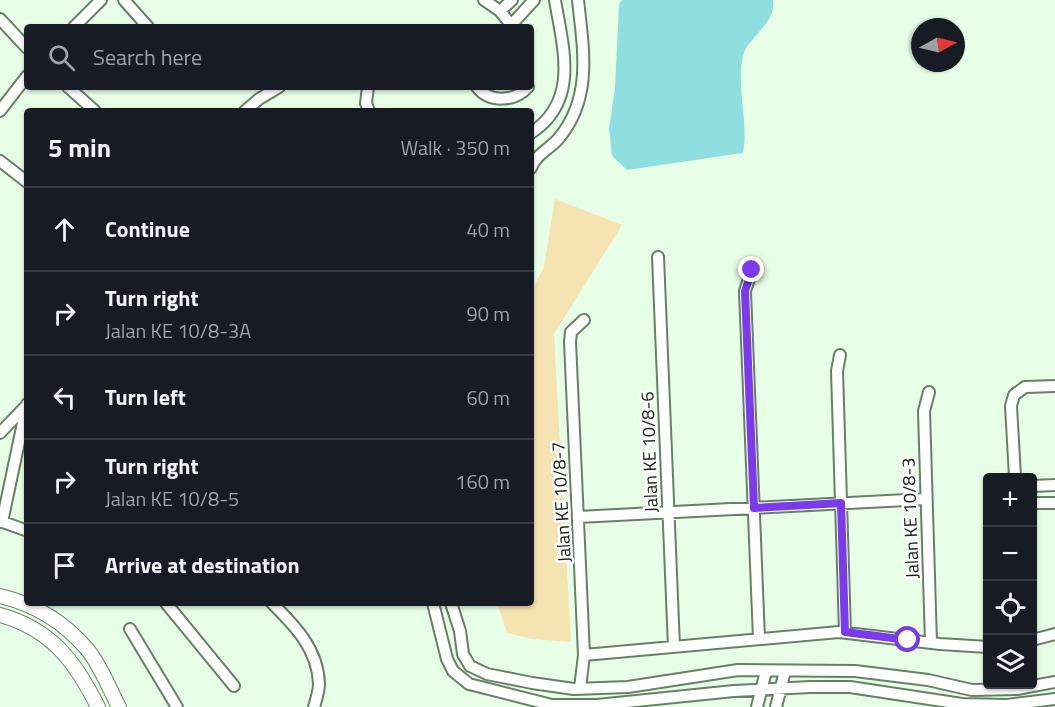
<!DOCTYPE html>
<meta charset="utf-8">
<style>
body{margin:0;font-family:"Titillium Web",sans-serif;background:#20242c;color:#f1f3f6}
.controls{position:absolute;right:18px;bottom:18px;display:grid;overflow:hidden;border-radius:6px;box-shadow:0 2px 4px #0004}
.controls button{width:54px;height:54px;display:grid;place-items:center;padding:0;border:0;border-bottom:2px solid #363941;background:#171b24;color:#f1f3f6;font:30px sans-serif}
.compass{position:absolute;left:911px;top:18px;width:54px;height:54px;border-radius:50%;background:#171b24;box-shadow:0 2px 4px #0004;rotate:82deg}
.stop{position:absolute;width:18px;height:18px;margin:-14px;border:4px solid #7c3aed;border-radius:50%;background:#fff}
.stop.end{background:#7c3aed;border-color:#fff;box-shadow:0 2px 6px #0008}
.list{margin:0;padding:0;list-style:none}
h2{display:flex;justify-content:space-between;align-items:center;height:78px;margin:0;padding:0 24px;font-size:26px}
h2 small{font-size:20px;font-weight:400;color:#9ea1a6}
.list li{display:grid;grid-template-columns:39px 1fr auto;gap:18px;align-items:center;box-sizing:border-box;height:84px;padding:0 24px;border-top:2px solid #363941}
.list b{display:block;font-size:22px;white-space:nowrap}
.list p{margin:0;font-size:20px;white-space:nowrap;color:#9ea1a6}
.list em{font-size:20px;font-style:normal;color:#9ea1a6}
.icon{flex:none;width:33px;height:33px;fill:none;stroke:currentColor;stroke-width:2;stroke-linecap:round;stroke-linejoin:round}
.map{position:relative;flex:none;width:1055px;height:707px;overflow:hidden}
.search{position:absolute;background:#171b24;box-shadow:0 2px 4px #0004;left:24px;top:24px;width:510px;height:66px;display:flex;align-items:center;gap:15px;box-sizing:border-box;padding:0 21px;border-radius:6px;color:#9ea1a6;font-size:22px}
.panel{position:absolute;background:#171b24;box-shadow:0 2px 4px #0004;left:24px;top:108px;width:510px;height:498px;border-radius:6px}
.map>svg:first-child{display:block}
</style>
<div class="map">
<svg width="1055" height="707" viewBox="0 0 1055 707">
<rect width="100%" height="100%" fill="#e8ffe7"/>
<path fill="#f5e3b1" d="M555,199L622,225L554,334L571,642L532,639L507,633L497,603H531V292L544,267Z"/>
<path fill="#90dfe0" d="M622,0H773C777,23 747,38 743,56C736,89 749,121 743,153L627,170L612,156L609,129L615,87L619,4Z"/>
<g fill="none" stroke-linecap="round" stroke-linejoin="round">
<g stroke="#678066" stroke-width="14">
<path id="minor" d="M124,0L148,27
M484,0L500,11L513,27
M500,11L512,0
M0,19L27,48
M511,25L534,0
M74,27L101,0
M68,87L95,111
M368,87L366,103L369,111
M477,87C489,103 515,102 528,87
M0,111L27,76
M245,111L259,99L279,87
M531,133C580,101 563,48 555,0
M0,161L27,182
M531,168C536,154 550,149 559,138C593,97 583,48 578,0
M658,257L674,647
M752,270L745,291L759,639
M840,355L837,371L845,632
M929,392L924,411L931,643
M0,433L26,406
M1015,477L1011,406L1014,395L1025,387L1055,386
M1032,486L1055,485
M1032,503H1055
M578,517L926,499
M0,521L25,530
M2,522L27,404
M166,603L234,686
M272,603C295,626 318,649 319,684C319,691 316,700 314,707
M433,603L447,659L453,671L469,684L552,705H597L734,691L810,687H850L962,704L1007,705L1055,699
M451,603L460,631L463,654L470,666L487,674L532,683L574,689L628,687L738,670L855,671L928,680L972,690L1017,689L1055,682
M130,629L177,707
M1032,640L1055,634
M584,655L839,632L940,644L988,647
M580,688L584,655L570,342L571,332L584,320
M757,707L766,671
M776,707L785,671"/>
</g>
<g stroke="#678066" stroke-width="16">
<path id="major" d="M0,596C34,604 64,622 87,649C101,666 109,688 119,707
M0,615C51,629 75,661 98,707"/>
</g>
<use href="#minor" stroke="#fff" stroke-width="10"/>
<use href="#major" stroke="#fff" stroke-width="14"/>
</g>
<g fill="none" stroke-linecap="round" stroke-linejoin="round">
<path stroke="#7c3aed" stroke-width="8" d="M752,270L745,291L754,508L841,503L845,632L908,640"/>
</g>
<g text-anchor="middle" dominant-baseline="central" stroke-width="5" stroke-linejoin="round" paint-order="stroke">
<g font-size="18" fill="#151f14" stroke="#fff">
<text transform="translate(649 452) rotate(-92)">Jalan KE 10/8-6</text>
<text transform="translate(561 502) rotate(-93)">Jalan KE 10/8-7</text>
<text transform="translate(910 518) rotate(-92)">Jalan KE 10/8-3</text>
</g>
</g>
</svg>
<div class="controls">
<button>+</button>
<button>−</button>
<button><svg class="icon" aria-label="locate" viewBox="0 0 24 24"><circle cx="12" cy="12" r="6"/><path d="M12 2v4M12 18v4M2 12h4M18 12h4"/></svg></button>
<button><svg class="icon" aria-label="layers" viewBox="0 0 24 24"><path d="M12 4l9 5-9 5-9-5zM3 14l9 5 9-5"/></svg></button>
</div>
<svg class="compass" viewBox="-18 -18 36 36"><path d="M0-13l5 13h-10z" fill="#e53935"/><path d="M0 13l5-13h-10z" fill="#9ea1a6"/></svg>
<div class="stop" style="left:908px;top:640px"></div>
<div class="stop end" style="left:752px;top:270px"></div>
<div class="search"><svg class="icon" aria-label="search" viewBox="0 0 24 24"><circle cx="10" cy="10" r="6"/><path d="M15 15l6 6"/></svg>Search here</div>
<section class="panel">
<h2>5 min<small>Walk · 350 m</small></h2>
<ul class="list">
<li><svg class="icon" aria-label="ahead" viewBox="0 0 24 24"><path d="M12 20V5M6 11l6-6 6 6"/></svg><div><b>Continue</b></div><em>40 m</em></li>
<li><svg class="icon" aria-label="right" viewBox="0 0 24 24"><path d="M7 20v-9h11M14 6l5 5-5 5"/></svg><div><b>Turn right</b><p>Jalan KE 10/8-3A</p></div><em>90 m</em></li>
<li><svg class="icon" aria-label="left" viewBox="0 0 24 24"><path d="M17 20v-9H6M10 6l-5 5 5 5"/></svg><div><b>Turn left</b></div><em>60 m</em></li>
<li><svg class="icon" aria-label="right" viewBox="0 0 24 24"><path d="M7 20v-9h11M14 6l5 5-5 5"/></svg><div><b>Turn right</b><p>Jalan KE 10/8-5</p></div><em>160 m</em></li>
<li><svg class="icon" aria-label="arrive" viewBox="0 0 24 24"><path d="M6 21V4h12l-3 4 3 4H6"/></svg><div><b>Arrive at destination</b></div></li>
</ul>
</section>
</div>
